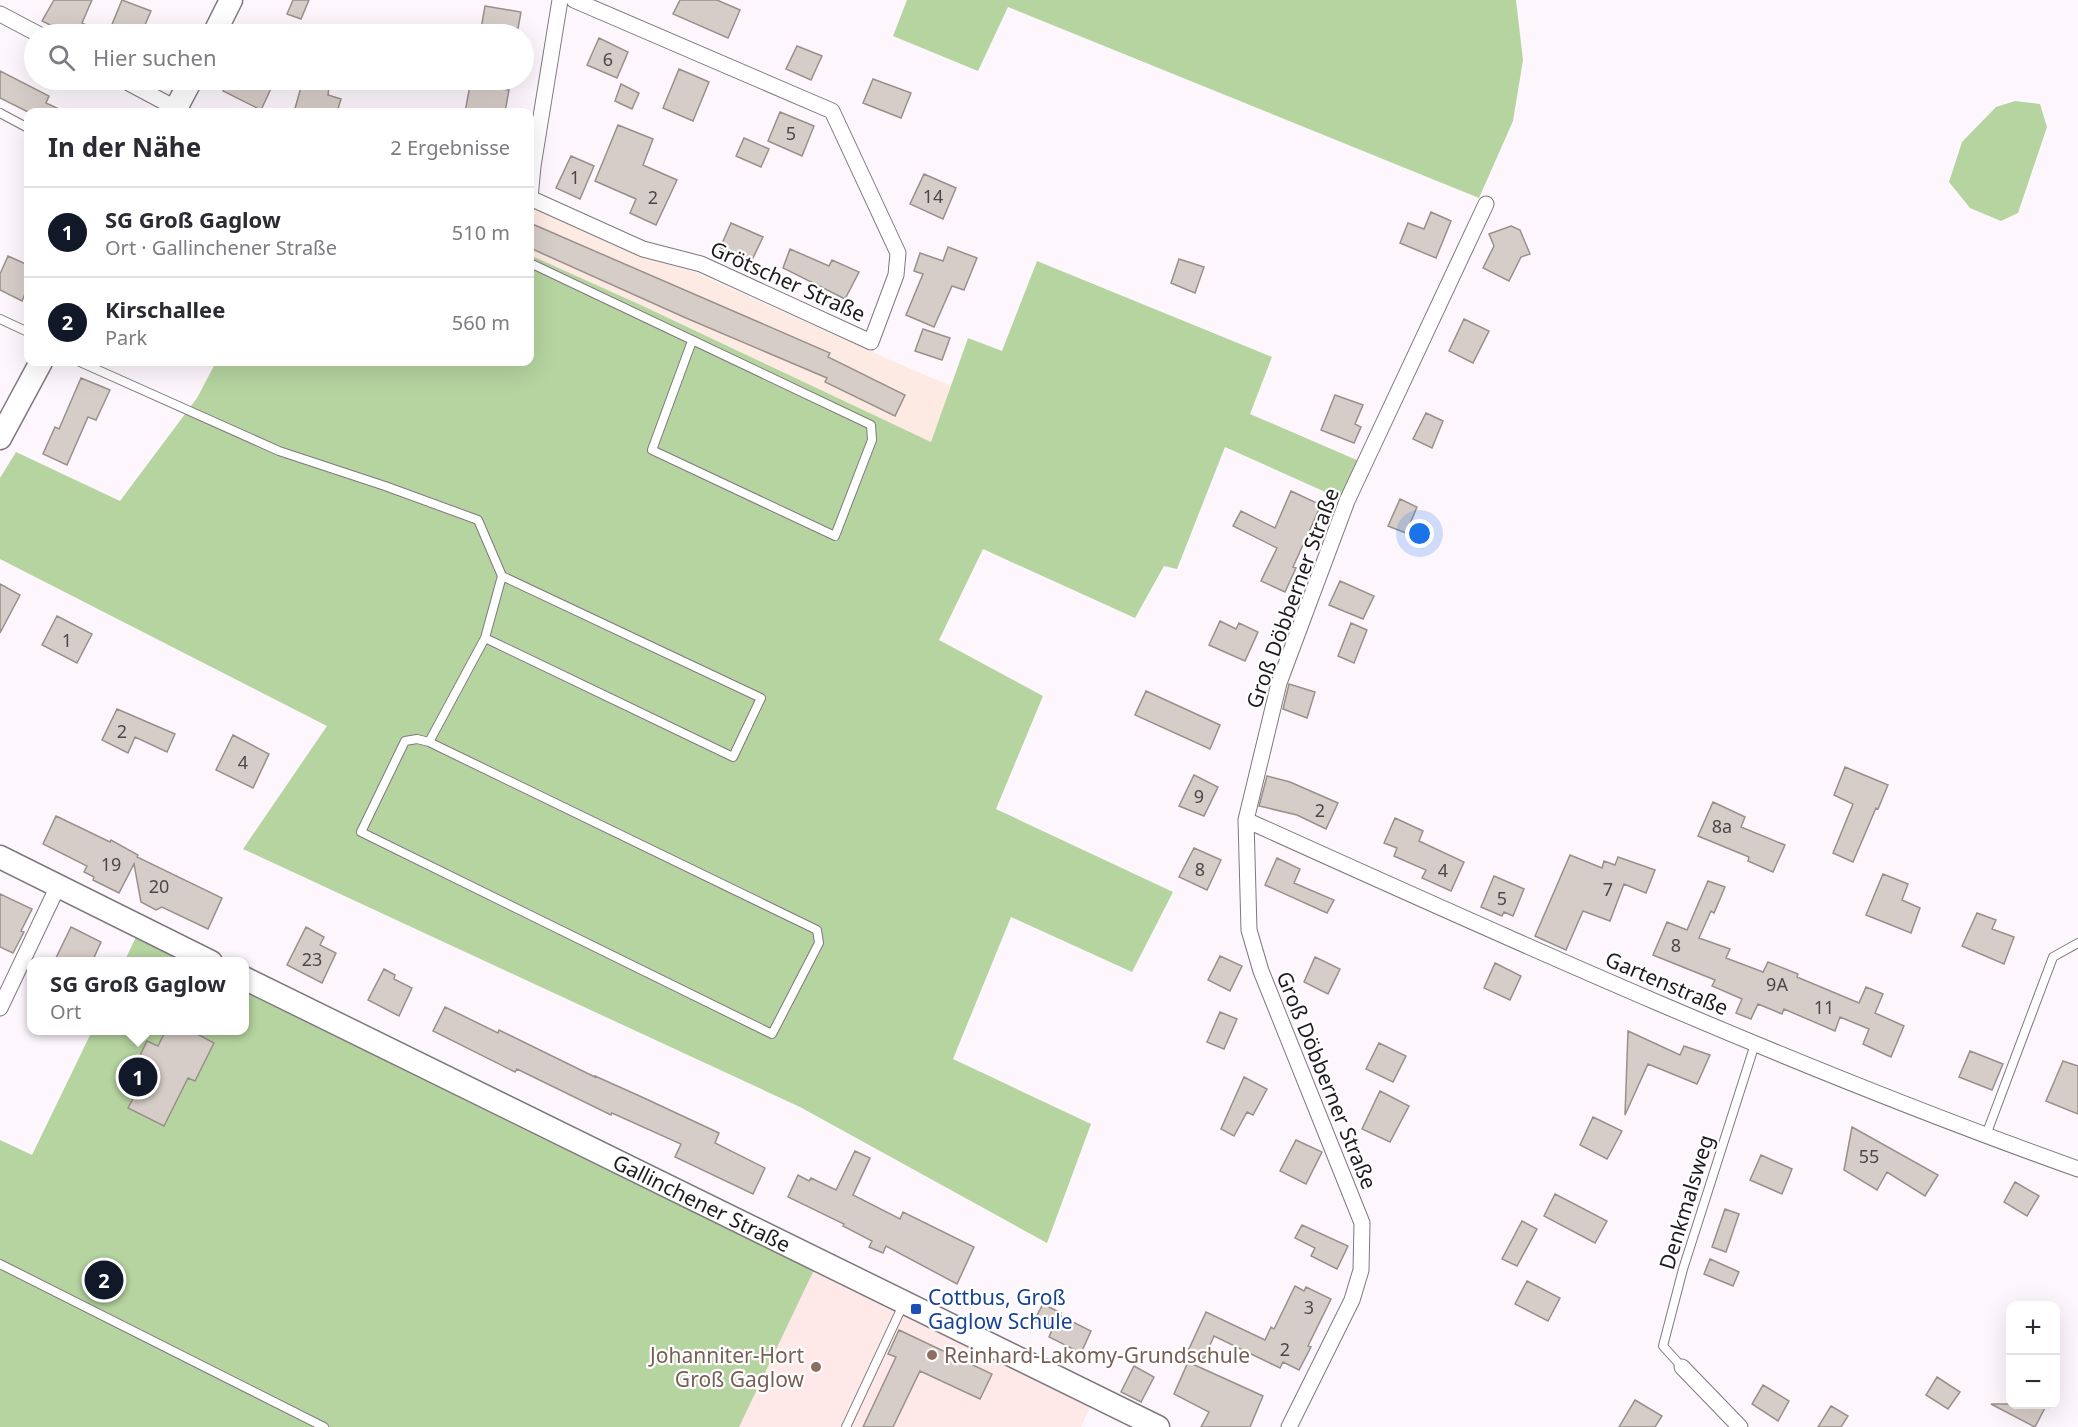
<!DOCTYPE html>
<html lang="de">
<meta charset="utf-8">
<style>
body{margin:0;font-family:"Noto Sans",sans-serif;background:#f7f7f7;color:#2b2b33}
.controls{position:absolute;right:18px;bottom:18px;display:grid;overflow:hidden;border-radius:12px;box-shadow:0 6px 24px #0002}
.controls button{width:54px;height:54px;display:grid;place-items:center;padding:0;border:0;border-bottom:2px solid #e1e1e2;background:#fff;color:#2b2b33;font:30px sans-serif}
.you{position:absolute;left:1420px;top:534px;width:21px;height:21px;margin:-15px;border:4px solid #fff;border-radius:50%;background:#1a73e8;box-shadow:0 0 0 9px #1a73e833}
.badge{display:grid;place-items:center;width:39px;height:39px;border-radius:50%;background:#111827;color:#fff;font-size:20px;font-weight:700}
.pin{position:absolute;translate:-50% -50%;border:3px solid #fff;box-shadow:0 2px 6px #0006}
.popup{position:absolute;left:27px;top:957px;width:222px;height:78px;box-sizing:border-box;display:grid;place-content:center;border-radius:12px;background:#fff;filter:drop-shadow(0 2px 4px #0005);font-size:20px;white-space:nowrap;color:#7c7c81}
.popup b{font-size:22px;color:#2b2b33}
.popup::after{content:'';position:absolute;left:50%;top:100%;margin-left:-12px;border:12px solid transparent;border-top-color:#fff}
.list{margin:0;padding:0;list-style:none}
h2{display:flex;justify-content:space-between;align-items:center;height:78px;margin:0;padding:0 24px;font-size:26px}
h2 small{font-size:20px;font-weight:400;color:#7c7c81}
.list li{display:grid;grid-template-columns:39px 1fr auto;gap:18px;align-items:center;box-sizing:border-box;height:90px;padding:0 24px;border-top:2px solid #e1e1e2}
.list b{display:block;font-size:22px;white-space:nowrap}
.list p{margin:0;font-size:20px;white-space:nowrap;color:#7c7c81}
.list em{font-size:20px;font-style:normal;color:#7c7c81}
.icon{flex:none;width:33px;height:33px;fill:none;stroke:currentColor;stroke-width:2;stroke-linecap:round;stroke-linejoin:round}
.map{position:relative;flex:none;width:2078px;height:1427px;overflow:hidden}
.search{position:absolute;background:#fff;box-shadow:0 6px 24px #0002;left:24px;top:24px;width:510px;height:66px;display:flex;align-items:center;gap:15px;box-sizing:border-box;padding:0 21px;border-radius:33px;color:#7c7c81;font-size:22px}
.panel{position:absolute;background:#fff;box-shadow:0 6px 24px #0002;left:24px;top:108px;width:510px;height:258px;border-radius:12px}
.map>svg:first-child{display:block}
</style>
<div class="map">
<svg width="2078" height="1427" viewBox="0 0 2078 1427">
<rect width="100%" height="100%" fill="#fdf6fd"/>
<path fill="#fdeae2" d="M530,207L641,257L694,272L906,367L951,386L931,442L645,307L530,255Z"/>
<path fill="#fee8e8" d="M814,1270L1092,1403L1081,1427H738Z"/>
<path fill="#b5d49f" d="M907,0H1516L1523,60L1513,121L1479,198L1008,7L978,71L893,36Z
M2015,101L2040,104L2047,127L2018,213L2001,221L1970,208L1949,182L1962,142L1996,107Z
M530,255L645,307L931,442L968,338L1002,351L1037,261L1272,357L1250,414L1359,461L1341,499L1225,447L1177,569L1164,566L1135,618L983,549L939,640L1043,696L996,809L1173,892L1132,972L1011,917L953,1059L1091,1124L1047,1243L800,1107L243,849L327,726L0,559V478L16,452L120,501L197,398L216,362H530Z
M137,935L192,962H124Z
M245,988L814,1270L739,1427H0V1140L32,1155L92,1031L244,1030Z"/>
<path fill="#d7cdc8" stroke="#99908b" stroke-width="1.5" d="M54,0H92L82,23L104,34H68L42,21Z
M122,0L151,11L141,34H108Z
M293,0H309L301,19L287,14Z
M680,0H717L740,10L728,38L673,14Z
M485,6L521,12L517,34H480Z
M599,38L628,52L617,78L587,65Z
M797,46L822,56L811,80L786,69Z
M679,69L709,82L693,121L663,108Z
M0,71L49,96L46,103L65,112H28L0,98Z
M873,79L911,93L901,118L863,103Z
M229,80H275L261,110L223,91Z
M303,80L329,87L328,95L341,99L337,112H294Z
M621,84L639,93L632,109L615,101Z
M470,85L509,90L505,112H465Z
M780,112L814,126L802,156L768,141Z
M618,125L653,139L643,165L677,180L656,225L630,213L636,199L595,181Z
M744,138L769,149L761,167L736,156Z
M571,156L594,166L580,199L556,188Z
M924,174L956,188L943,219L910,204Z
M1431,212L1451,221L1436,258L1400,243L1408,223L1424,229Z
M530,223L830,353L828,357L905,395L895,416L825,382L827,378L686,318L530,248Z
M731,223L763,237L751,262L720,248Z
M1511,226L1520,230L1530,254L1521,257L1509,281L1483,268L1494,246L1489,234Z
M948,247L977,258L964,290L952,286L934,327L906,315L923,274L914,271L920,253L943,261Z
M790,249L829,266L832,260L859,272L845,299L783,268Z
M8,256L28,265V287L22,301L0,290V274Z
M1179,259L1204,267L1195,293L1171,283Z
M1464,319L1489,331L1473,363L1449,351Z
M923,329L950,338L942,360L915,351Z
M81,378L110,390L96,420L88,417L67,465L43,454L55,427L59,429Z
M1335,395L1363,405L1355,424L1361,427L1354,443L1321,430Z
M1426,413L1443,421L1432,448L1413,439Z
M1291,491L1321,505L1293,567L1296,568L1285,592L1261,581L1277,548L1233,526L1241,511L1275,528Z
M1400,499L1417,507L1406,533L1388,526Z
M1340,581L1374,596L1363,619L1329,605Z
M0,584L20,595L0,633Z
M57,616L92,634L77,663L42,645Z
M1220,621L1236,629L1239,623L1258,632L1245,661L1209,645Z
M1351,623L1367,630L1354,663L1338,656Z
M1289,684L1315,692L1307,718L1283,709Z
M1146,691L1220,725L1210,749L1135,715Z
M117,709L175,734L167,752L135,737L128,753L102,740Z
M233,735L269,754L253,788L216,770Z
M1845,767L1888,785L1878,809L1876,808L1853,862L1833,853L1853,804L1834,795Z
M1194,775L1218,787L1204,816L1179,806Z
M1267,776L1290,782L1338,803L1326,829L1297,815L1259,806Z
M1713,802L1745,817L1741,827L1785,845L1773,872L1748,861L1749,857L1698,836Z
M56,816L110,842L111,840L138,855L137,857L222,898L208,929L162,907L156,910L141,902L134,864L119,893L93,880L94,877L84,872L87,866L43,844Z
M1395,818L1423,831L1419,841L1464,862L1451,891L1422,878L1426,870L1394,856L1397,848L1384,843Z
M1194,848L1221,860L1207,890L1179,877Z
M1570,855L1602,868L1604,861L1615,865L1618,857L1655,870L1646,893L1624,884L1610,921L1583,911L1566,950L1535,936Z
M1277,858L1300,869L1294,883L1334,900L1327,913L1265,885Z
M1883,874L1908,884L1902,900L1920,908L1911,933L1866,915Z
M1494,876L1524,889L1513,916L1504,912L1502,916L1481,907Z
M1708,881L1725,887L1714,913L1711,911L1699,938L1730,949L1726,958L1763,972L1768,962L1798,974L1797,977L1859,1003L1866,987L1883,994L1875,1013L1904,1026L1891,1057L1863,1044L1869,1029L1840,1017L1835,1031L1784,1009L1782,1014L1758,1004L1751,1019L1736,1013L1742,999L1712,986L1715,980L1653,955L1667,922L1687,930Z
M0,894L32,909L21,931L24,932L13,953L0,947Z
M1977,913L1996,920L1992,929L2014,937L2004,964L1962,946Z
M71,927L101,942L92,962H54Z
M306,927L324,937L320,945L336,953L322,983L287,965Z
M1220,956L1242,966L1230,991L1208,980Z
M1315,957L1340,969L1328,994L1304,982Z
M1495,963L1521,976L1510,1000L1484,988Z
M384,969L395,975L394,979L412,988L399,1016L368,1000Z
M445,1007L498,1033L499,1030L595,1077V1076L644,1098L719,1133L715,1143L765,1168L753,1194L675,1157L681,1144L612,1113L611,1115L517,1069L515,1072L433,1031Z
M1220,1012L1237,1019L1224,1049L1207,1042Z
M166,1030H190L214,1043L195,1081L188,1078L164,1126L128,1108L137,1091L121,1083L127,1069L132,1072L147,1041L158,1046Z
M1628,1031L1680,1055L1684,1046L1710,1055L1697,1084L1648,1064L1625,1115Z
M1379,1043L1406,1056L1393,1082L1366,1069Z
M1970,1051L2003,1064L1992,1090L1959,1077Z
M2063,1061L2078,1066V1114L2046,1101Z
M1244,1077L1267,1089L1253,1115L1247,1112L1234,1136L1221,1129Z
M1380,1091L1409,1106L1390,1142L1362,1129Z
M1593,1117L1622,1131L1607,1159L1580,1145Z
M1852,1127L1938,1175L1925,1196L1887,1172L1877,1190L1844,1170Z
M1296,1140L1322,1152L1306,1184L1280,1171Z
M855,1151L870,1158L853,1195L900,1219L903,1212L974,1247L957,1284L886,1246L883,1253L869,1247L872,1241L843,1226L844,1224L788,1197L798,1175L809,1181L811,1178L836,1190Z
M1761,1155L1792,1169L1782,1194L1750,1180Z
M2015,1182L2039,1196L2027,1216L2004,1202Z
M1555,1194L1607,1221L1595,1243L1544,1216Z
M1725,1209L1739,1214L1726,1252L1712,1247Z
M1522,1221L1537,1229L1517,1266L1502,1259Z
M1302,1225L1348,1246L1337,1269L1311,1256L1315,1248L1295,1238Z
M1710,1259L1739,1272L1733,1286L1704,1274Z
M1527,1281L1560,1298L1548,1321L1515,1304Z
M1295,1286L1304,1291L1306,1287L1331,1299L1308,1346L1311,1347L1299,1370L1283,1362L1280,1368L1214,1336L1204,1359L1188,1351L1206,1312L1265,1340L1271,1327L1274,1329Z
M1043,1304L1061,1313L1059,1315L1091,1331L1081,1353L1049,1337L1052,1330L1034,1321Z
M899,1330L992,1374L980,1399L920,1371L893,1427H863L896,1357L888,1354Z
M1188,1362L1263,1396L1250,1427H1201L1209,1412L1174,1394Z
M1134,1366L1154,1377L1141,1402L1121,1392Z
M1937,1377L1960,1392L1948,1409L1926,1395Z
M1763,1385L1789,1401L1778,1421L1752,1404Z
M1635,1400L1662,1416L1655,1427H1619Z
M1991,1404H2047L2035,1427Z
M1831,1406L1848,1416L1841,1427H1818Z"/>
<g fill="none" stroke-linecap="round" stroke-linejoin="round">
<g stroke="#7f787f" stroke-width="10">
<path id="lane" d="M0,113L28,128
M530,263L871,425L872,440L835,536L652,450L692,341
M0,319L28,332
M80,362L279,451L385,486L478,520L502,576L485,638L429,742L417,739L405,741L361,832L772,1034L819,943L817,930L429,742
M485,638L733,757L761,698L502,576
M1986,1135L2053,957L2078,943
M0,1264L324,1427
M1682,1367L1663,1346L1683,1269L1755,1044
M846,1427L903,1305"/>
</g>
<g stroke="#7f787f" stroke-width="17">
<path id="street" d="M0,14L38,34
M123,80L183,112
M530,198L643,249L701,264L871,342L896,275L898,253L832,111L574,0
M530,198L533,166L560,0
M1246,820C1520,944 1795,1068 2078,1169
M0,1008L58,886
M1682,1367L1740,1427
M1289,1427L1352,1300L1361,1270L1362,1223L1261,971L1249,930L1246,820L1279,683L1347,501L1486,204"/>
</g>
<g stroke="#7f787f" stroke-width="25">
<g id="secondary">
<path d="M214,34L231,0"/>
<path d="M174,112L191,80"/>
<path d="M0,438L41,362"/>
<path d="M0,857L211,962"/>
<path id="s1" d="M244,978L1158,1427"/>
</g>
</g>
<use href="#lane" stroke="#fff" stroke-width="8"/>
<use href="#street" stroke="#fff" stroke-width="15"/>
<use href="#secondary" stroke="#fff" stroke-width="22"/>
</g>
<rect fill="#1a4fb4" stroke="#fff" stroke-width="2" x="910" y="1303" width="12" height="12" rx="3"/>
<g fill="#8d6e63" stroke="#fff" stroke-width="2">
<circle cx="932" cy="1355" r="6"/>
<circle cx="816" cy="1367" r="6"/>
</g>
<g text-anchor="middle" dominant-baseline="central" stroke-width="4.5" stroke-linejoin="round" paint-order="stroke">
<g font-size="18" fill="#4c4848">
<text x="608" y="59">6</text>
<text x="791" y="133">5</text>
<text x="575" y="177">1</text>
<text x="933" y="196">14</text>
<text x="653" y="197">2</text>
<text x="67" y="640">1</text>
<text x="122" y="731">2</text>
<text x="243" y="762">4</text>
<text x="1199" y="796">9</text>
<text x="1320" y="810">2</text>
<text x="1722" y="826">8a</text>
<text x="111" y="864">19</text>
<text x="1200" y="869">8</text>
<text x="1443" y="870">4</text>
<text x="159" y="886">20</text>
<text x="1608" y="889">7</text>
<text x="1502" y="898">5</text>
<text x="1676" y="945">8</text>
<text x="312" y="959">23</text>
<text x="1777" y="984">9A</text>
<text x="1824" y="1007">11</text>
<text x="1869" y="1156">55</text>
<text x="1309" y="1307">3</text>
<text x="1285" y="1349">2</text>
</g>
<g font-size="21" fill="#1e1b1e" stroke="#fff">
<text transform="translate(788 281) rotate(24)">Grötscher Straße</text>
<text transform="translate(1292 598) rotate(-70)">Groß Döbberner Straße</text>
<text transform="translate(1667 983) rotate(23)">Gartenstraße</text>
<text transform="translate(1327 1080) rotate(68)">Groß Döbberner Straße</text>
<text transform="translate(1686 1202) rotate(-73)">Denkmalsweg</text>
<text stroke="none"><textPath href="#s1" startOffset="510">Gallinchener Straße</textPath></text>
</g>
<g font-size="21" fill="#164399" stroke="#fff" text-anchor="start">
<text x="928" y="1297">Cottbus, Groß<tspan x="928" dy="24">Gaglow Schule</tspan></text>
</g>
<g font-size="21" fill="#785e54" stroke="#fff" text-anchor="end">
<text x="804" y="1355">Johanniter-Hort<tspan x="804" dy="24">Groß Gaglow</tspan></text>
<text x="944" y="1355" text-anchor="start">Reinhard-Lakomy-Grundschule</text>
</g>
</g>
</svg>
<div class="controls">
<button>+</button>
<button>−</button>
</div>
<div class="you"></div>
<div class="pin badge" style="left:138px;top:1077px">1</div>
<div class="popup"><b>SG Groß Gaglow</b>Ort</div>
<div class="pin badge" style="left:104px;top:1280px">2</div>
<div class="search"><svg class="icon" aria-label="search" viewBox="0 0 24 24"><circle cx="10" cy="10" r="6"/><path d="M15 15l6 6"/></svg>Hier suchen</div>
<section class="panel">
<h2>In der Nähe<small>2 Ergebnisse</small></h2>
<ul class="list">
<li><span class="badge">1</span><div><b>SG Groß Gaglow</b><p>Ort · Gallinchener Straße</p></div><em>510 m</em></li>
<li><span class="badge">2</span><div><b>Kirschallee</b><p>Park</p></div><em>560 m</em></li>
</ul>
</section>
</div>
